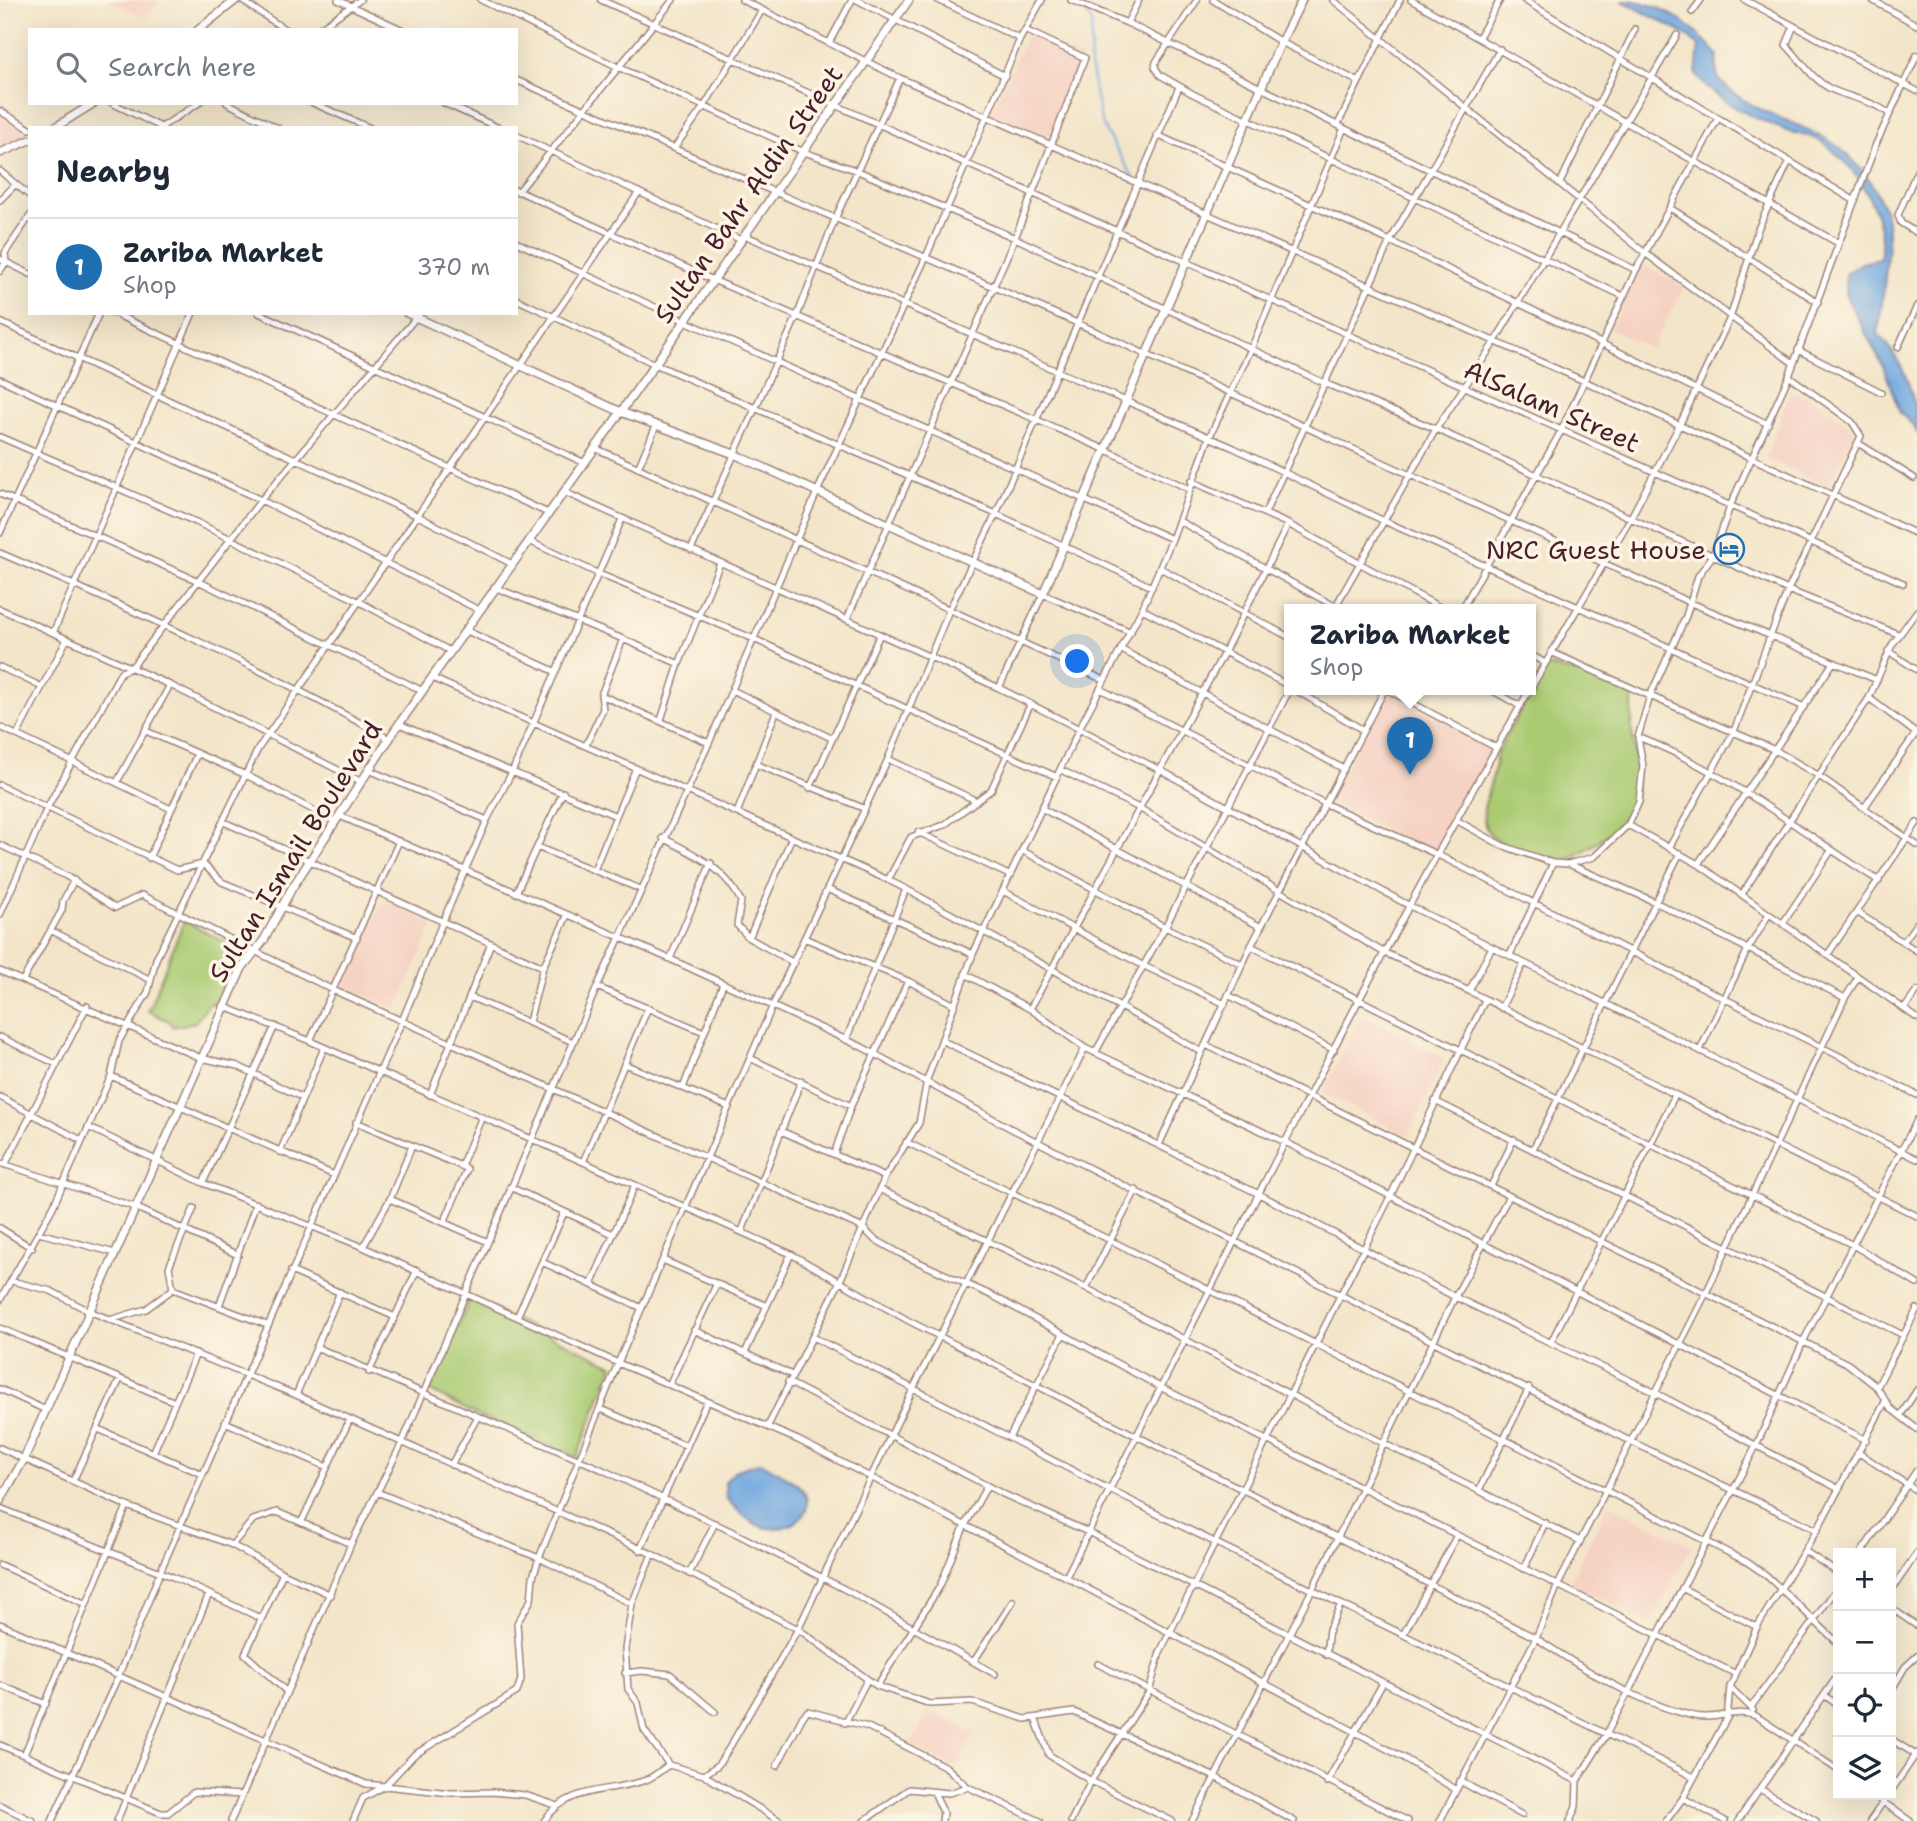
<!DOCTYPE html>
<meta charset="utf-8">
<style>
body{margin:0;font-family:"Shantell Sans",sans-serif;background:#f6f6f7;color:#1f2937}
.controls{position:absolute;right:21px;bottom:21px;display:grid;overflow:hidden;border-radius:0px;box-shadow:0 7px 28px #0002}
.controls button{width:63px;height:63px;display:grid;place-items:center;padding:0;border:0;border-bottom:2px solid #e0e1e3;background:#fff;color:#1f2937;font:35px sans-serif}
.you{position:absolute;left:1078px;top:662px;width:24px;height:24px;margin:-18px;border:5px solid #fff;border-radius:50%;background:#1a73e8;box-shadow:0 0 0 10px #1a73e833}
.badge{display:grid;place-items:center;width:46px;height:46px;border-radius:50%;background:#1f6fb2;color:#fff;font-size:23px;font-weight:700}
.pin{position:absolute;translate:-50% -58px;filter:drop-shadow(0 2px 4px #0008)}
.pin::after{content:'';position:absolute;top:37px;width:24px;height:21px;background:inherit;clip-path:polygon(0 0,100% 0,50% 100%)}
.popup{position:absolute;left:1284px;top:604px;width:252px;height:91px;box-sizing:border-box;display:grid;place-content:center;border-radius:0px;background:#fff;filter:drop-shadow(0 2px 5px #0005);font-size:23px;white-space:nowrap;color:#747a83}
.popup b{font-size:26px;color:#1f2937}
.popup::after{content:'';position:absolute;left:50%;top:100%;margin-left:-14px;border:14px solid transparent;border-top-color:#fff}
.list{margin:0;padding:0;list-style:none}
h2{display:flex;justify-content:space-between;align-items:center;height:91px;margin:0;padding:0 28px;font-size:30px}
h2 small{font-size:23px;font-weight:400;color:#747a83}
.list li{display:grid;grid-template-columns:46px 1fr auto;gap:21px;align-items:center;box-sizing:border-box;height:98px;padding:0 28px;border-top:2px solid #e0e1e3}
.list b{display:block;font-size:26px;white-space:nowrap}
.list p{margin:0;font-size:23px;white-space:nowrap;color:#747a83}
.list em{font-size:23px;font-style:normal;color:#747a83}
.icon{flex:none;width:38px;height:38px;fill:none;stroke:currentColor;stroke-width:2;stroke-linecap:round;stroke-linejoin:round}
.map{position:relative;flex:none;width:1917px;height:1821px;overflow:hidden}
.search{position:absolute;background:#fff;box-shadow:0 7px 28px #0002;left:28px;top:28px;width:490px;height:77px;display:flex;align-items:center;gap:18px;box-sizing:border-box;padding:0 24px;border-radius:0px;color:#747a83;font-size:26px}
.panel{position:absolute;background:#fff;box-shadow:0 7px 28px #0002;left:28px;top:126px;width:490px;height:189px;border-radius:0px}
.map>svg:first-child{display:block}
</style>
<div class="map">
<svg width="1917" height="1821" viewBox="0 0 1917 1821">
<rect width="100%" height="100%" fill="#fcf5e5"/>
<filter id="ink" filterUnits="userSpaceOnUse"><feTurbulence type="fractalNoise" baseFrequency=".0143" numOctaves="2"/><feDisplacementMap in="SourceGraphic" scale="14" xChannelSelector="R" yChannelSelector="G"/><feConvolveMatrix kernelMatrix="1 2 1 2 8 2 1 2 1" color-interpolation-filters="sRGB"/></filter>
<filter id="wash" filterUnits="userSpaceOnUse"><feTurbulence type="fractalNoise" baseFrequency=".00686" numOctaves="4" result="noise"/><feDisplacementMap in="SourceGraphic" scale="28" xChannelSelector="R" yChannelSelector="G"/><feGaussianBlur stdDeviation="1.57" result="paint"/><feColorMatrix in="noise" values="0 0 0 0 0 0 0 0 0 0 0 0 0 0 0 0 0 1.4 0 .05"/><feComposite in="paint" operator="in"/></filter>
<g filter="url(#wash)">
<rect width="100%" height="100%" fill="#f3e5c9"/>
<path fill="#f5d2c3" d="M106,0H160L147,17Z
M1028,33L1081,58L1051,140L989,118Z
M0,117L28,134L0,150Z
M1642,264L1684,287L1651,349L1611,329Z
M1789,393L1809,397L1853,428L1855,435L1828,487L1766,458Z
M1386,690L1493,748L1436,853L1328,803Z
M383,901L434,924L396,1009L345,986Z
M1361,1015L1444,1058L1408,1136L1323,1093Z
M1608,1504L1691,1546L1650,1624L1569,1583Z
M929,1710L974,1733L957,1768L911,1745Z"/>
<path fill="#abcb73" stroke="#7a754f" stroke-width="2" d="M1549,666L1609,681L1632,696C1633,708 1631,721 1632,733C1636,763 1641,780 1629,811C1621,828 1576,861 1556,861C1540,861 1493,844 1486,828C1477,806 1497,778 1496,755L1543,669Z
M184,921L242,950L215,1005L210,1003L195,1022L173,1027L169,1021L148,1011Z
M470,1299L613,1365L577,1457L483,1418L430,1391Z"/>
<path fill="#71a7df" stroke="#5e6385" stroke-width="2" d="M1621,0C1660,0 1693,26 1718,55C1717,63 1714,73 1720,80C1743,110 1801,122 1831,142C1855,157 1876,185 1885,212C1893,235 1881,307 1878,334C1904,362 1917,397 1917,434L1915,427L1900,413L1884,368L1847,298L1845,274L1862,263L1880,259C1888,216 1855,162 1818,140C1809,135 1797,134 1787,131C1756,119 1717,103 1696,75L1699,46L1683,33Z
M761,1462C768,1466 794,1481 798,1485C825,1510 787,1537 760,1526C747,1521 735,1508 726,1498L725,1482L736,1470Z"/>
<g fill="none" stroke-linecap="round" stroke-linejoin="round">
<path stroke="#71a7df" stroke-width="2" d="M1066,0L1082,9L1092,22L1090,65L1100,117L1105,131L1133,177"/>
</g>
</g>
<g filter="url(#ink)">
<g fill="none" stroke-linecap="round" stroke-linejoin="round">
<g stroke="#9e827a" stroke-width="8">
<path id="street" d="M241,0L286,30
M338,0L403,30
M481,0L618,67L804,152L858,171L1015,238L1324,383L1436,429L1788,590L1898,634
M601,0L1903,583
M742,0L900,78L1584,381L1917,534
M857,0L1005,76
M938,0L1020,39
M1071,0L1127,23L1636,270
M1197,0L1156,62L1155,67L1160,75L1193,94L1623,296
M1213,0L1281,42L1359,82
M1333,0L1645,253L1793,363
M1411,0L1838,243
M1524,0L1855,201
M1745,0L1917,91
M1872,0L1917,25
M1692,12L1701,0
M1127,23L1139,0
M1794,26L1786,45C1800,59 1811,78 1829,88C1850,99 1868,98 1890,114
M317,30L360,0
M1479,37L1500,0
M829,43L852,0
M516,80L1077,323L1691,603L1877,680
M112,103L163,128
M227,103L278,128
M313,103L370,128
M444,103L499,128
M0,111L30,129
M1338,124L1400,0
M160,128L199,103
M516,135L741,240
M1157,135L1390,241L1768,424
M675,147L705,105L762,10
M0,171L30,196
M1917,171L1898,215L1901,223L1917,233
M1560,183L1635,29
M516,190L713,280L1104,449L1189,489
M518,192L673,0
M0,200L15,185
M1670,208L1818,302
M744,235L1234,448L1384,521L1804,707
M516,242L685,321L1172,539
M0,259L30,274
M0,271L6,262L5,253L30,216
M516,299L655,364L996,514L1152,587
M113,313L548,513
M259,313L585,463
M0,322L416,515L512,564
M1898,347L1917,306
M1798,350L1881,392
M0,379L261,500L479,610
M0,437L196,522L358,601L450,651
M1858,443L1914,478
M595,448L1104,680
M638,468L656,426
M1191,481L1288,524L1443,609
M564,492L999,688L1160,770L1408,905L1917,1159
M0,494L196,580L423,691
M1265,513L1390,241L1500,49
M1179,521L1340,609
M0,533L99,313
M529,541L599,574L754,639L1057,777
M691,550L797,316L835,219L900,78
M0,553C133,610 264,668 389,739
M1160,568L1289,637
M494,587L623,639
M0,609L170,685L362,782
M1142,609L1289,686
M1334,609L1436,429L1494,343L1677,35
M1462,609L1561,431L1636,270L1717,120
M847,619L1015,238L1085,58L1025,30
M465,630L554,671
M53,633L193,313
M1122,650L1344,769
M1888,651L1917,670
M1551,652L1650,696L1686,616L1698,576L1713,555L1731,504L1789,376L1876,144L1917,55
M1531,655L1545,663
M0,667L42,687L67,639
M432,678L888,880
M999,688L1043,594L1131,632
M1531,688L1630,519L1680,424L1730,318L1758,229L1789,161
M1100,689L1326,804L1438,855L1917,1095
M1294,689L1363,730
M1386,689L1495,747
M1490,689L1520,706
M732,690L831,738
M601,695L709,743
M1869,698L1917,734
M661,720L679,664
M399,724L616,816L636,768
M0,727L171,809
M146,731L246,775L336,822
M17,735L42,687
M1638,737C1726,771 1800,831 1879,881
M586,745L603,709L601,695L623,639L679,664L720,563
M888,759L977,801
M758,765L863,808
M369,770L487,820
M1061,770L1139,808L1383,952L1469,991L1917,1216
M117,782L170,685
M0,785L177,870L203,864L222,882L357,938
M810,788L880,634
M1864,808L1916,733
M1043,809L1261,927
M737,813L776,712
M340,816L670,959L862,1047L1010,1128L1630,1441L1817,1530
M1456,820L1501,845L1553,863L1568,864L1594,857L1628,825L1639,802L1643,766L1638,737L1650,696L1775,750L1819,776L1917,845
M224,822L543,967
M1628,825L1698,864L1917,1018
M918,832L1011,876
M663,838C696,855 724,867 741,901L737,925L749,938L794,963
M0,845L66,876L115,908L142,895L333,990L863,1228L874,1239L903,1255L995,1297L1162,1388L1736,1674
M1670,846L1734,731L1788,590L1861,436L1852,422L1789,376
M537,847L563,792
M1023,851L1165,927L1242,964
M149,858L197,754
M1698,864L1833,663
M1571,865L1655,902L1845,998
M594,870L616,816
M827,889L973,954
M906,889L1202,1052
M1003,891L1144,966L1225,1004
M516,893L537,847L640,889
M1742,894L1869,698L1892,645L1917,611
M1858,913L1917,951
M0,915L47,808L121,672L131,668L261,500L420,313
M1783,923L1831,851
M52,931L149,979
M749,938L791,839
M804,938L908,981L955,1005
M1904,941L1917,923
M1251,946L1853,1245L1917,1284
M1828,954L1917,823
M1510,955L1553,863
M670,959L711,863
M0,971L201,1058L238,1066L303,1098
M965,974L1030,1009L1085,1048L1287,1143L1866,1440
M23,980L62,910L63,901L74,880
M597,987L704,1032
M1469,991L1492,947
M1228,995L1334,1050
M470,997L573,1042
M223,1006L310,1041L791,1254L909,1321L1536,1638C1581,1668 1640,1704 1694,1716C1719,1721 1735,1708 1756,1716L1838,1770
M1501,1008L1524,963
M1030,1009L1225,651L1288,524
M1904,1009L1917,991
M529,1022L543,967L567,916
M0,1037L56,1064
M846,1040L906,889L888,880L911,837L944,825L991,790L1030,705
M310,1041L399,841
M943,1041L1259,1194L1455,1297L1654,1392L1839,1489
M1206,1045L1848,1364L1877,1387L1890,1408L1917,1429
M1700,1050L1747,951L1769,914
M1095,1053L1165,927L1290,689
M750,1058L851,1106
M624,1064L729,1107
M111,1076L334,1175
M683,1088L723,984
M430,1095L491,943
M0,1097L81,1140
M1435,1101L1903,1335
M356,1122L461,1166
M88,1127L203,1183L363,1247L618,1363L798,1440L1066,1577L1404,1758L1455,1789
M781,1131L885,1177
M906,1142L1110,1240L1747,1562L1766,1575L1838,1643
M1159,1145L1251,946L1385,689
M1533,1149L1680,853
M280,1152L324,1048
M834,1154L851,1106L908,981
M583,1162L648,1008
M0,1163L135,1207L238,1255
M5,1165L87,1006
M203,1183L275,1026
M1491,1186L1514,1139
M510,1187L613,1234
M879,1189L1086,1288L1383,1443L1580,1541
M390,1199L488,1242
M444,1223L467,1169L461,1166L481,1119
M0,1228L32,1248
M742,1231L801,1081
M39,1233L115,1253
M363,1247L390,1199L412,1146
M663,1260L767,1306
M542,1262L642,1308
M291,1271L395,1317
M12,1281L51,1291L89,1311L296,1395L652,1554L798,1629L877,1686L930,1704L972,1702L1025,1719L1074,1712L1215,1777L1294,1821
M591,1285L635,1185
M1086,1288L1136,1190
M173,1289L267,1325
M0,1300L53,1207L111,1076L119,1041L148,992L156,959L258,749L639,192
M219,1306L256,1203
M517,1317L564,1213
M113,1319L146,1309L173,1289L169,1267L194,1208
M0,1328L175,1402
M694,1330L792,1375
M813,1337L1159,1515L1694,1777
M1551,1342L1675,1095
M316,1347L601,1469L737,1534L850,1592L995,1674
M745,1353L791,1254
M369,1372L417,1270
M788,1382L1003,1494L1088,1532L1577,1781
M670,1383L717,1283
M1877,1387L1917,1309
M0,1389L46,1410
M296,1395L340,1292
M601,1409L687,1446
M1900,1416L1917,1390
M225,1422L327,1467
M768,1426L840,1281L885,1177L919,1123L927,1080L973,954L1081,725L1142,609L1172,539L1209,438L1251,349L1344,128
M98,1429L202,1474
M1009,1438L1062,1336
M0,1448L127,1506L232,1545L283,1573
M153,1453L196,1354
M1859,1453L1917,1491
M451,1465L477,1418
M73,1481L120,1379
M1479,1490L1529,1388
M377,1492L539,1558L632,1604
M0,1508L173,1577L260,1618
M302,1521L350,1419
M232,1545L253,1520L277,1512L351,1544
M640,1550L707,1401
M1805,1551L1838,1573
M1861,1553L1917,1470
M652,1554L632,1604L625,1649L628,1689L638,1703L644,1730L669,1765L704,1775L780,1821
M0,1565L86,1604
M1524,1569L1545,1523
M689,1574L715,1523
M1066,1577C1215,1279 1363,979 1530,689
M1682,1588L1757,1627
M1891,1591L1917,1553
M1891,1608L1917,1626
M0,1624L366,1784L451,1793L492,1792L525,1795L555,1805
M1404,1633L1456,1537
M1326,1655L1329,1629L1340,1606
M974,1661L1013,1601
M1098,1664L1408,1821
M625,1673L642,1671L670,1674L715,1712
M0,1685L46,1704
M877,1686L940,1586L964,1527L987,1486
M1730,1687L1753,1710
M286,1691L245,1654L283,1573L331,1595
M1891,1691L1905,1667L1917,1656
M1825,1696L1838,1705
M1751,1707L1838,1587
M1035,1718L1049,1755L1091,1781L1172,1821
M845,1723L867,1680
M1891,1739L1916,1755
M0,1745L161,1813H168L194,1792L242,1795
M24,1755L127,1506
M777,1766L803,1716L808,1711L868,1727L946,1767L968,1787
M704,1775L718,1765L728,1750L798,1629L914,1387L1085,1048
M1460,1781L1522,1815
M1327,1782L1383,1683
M1760,1789L1816,1821
M1891,1791L1917,1753
M934,1792L943,1812L942,1821
M1873,1795L1910,1821
M1683,1798L1725,1821
M0,1805L33,1821
M52,1821L118,1677L160,1572L402,1021L443,921L487,820L513,770L622,519
M117,1821L209,1594
M231,1821L351,1544L402,1443L597,987L709,743L817,492L926,257L1020,39L1042,0
M353,1821L363,1798L385,1786L414,1755L517,1692L521,1679L517,1623L531,1600L533,1577L539,1558L618,1363L773,1005L888,759L950,608L996,514L1179,87
M544,1821C569,1785 609,1793 646,1780C654,1777 662,1769 669,1765
M864,1821L909,1789L949,1793L968,1787L1040,1821
M1071,1821L1091,1781L1149,1692L1160,1652L1390,1197L1485,1000
M1192,1821L1312,1590L1455,1297L1509,1196
M1440,1821L1536,1638L1558,1585L1706,1293L1845,998L1858,977
M1570,1821L1576,1807L1577,1781L1606,1735L1757,1444L1803,1342L1917,1120
M1666,1821L1683,1798L1727,1718L1730,1687L1757,1627L1817,1530L1885,1402
M1738,1821L1838,1675
M1870,1821L1888,1795"/>
</g>
<g stroke="#9e827a" stroke-width="10">
<path id="secondary" d="M198,30L236,0
M54,128L94,103
M0,153L30,140
M407,313L621,412L734,454L1043,594L1281,42L1302,0
M0,1501L24,1459L242,968L264,940L292,888L399,724L655,364L909,0"/>
</g>
<use href="#street" stroke="#fff" stroke-width="5"/>
<use href="#secondary" stroke="#fff" stroke-width="7"/>
</g>
</g>
<defs>
<g id="hotel-ring" transform="scale(1.575)"><circle r="9.5" fill="#fcf5e5" stroke="#1f6fb2" stroke-width="1.5"/><path d="M-6-4.5h1.5V1H6V5H4.5V3h-9V5H-6ZM-4 0a1.8 1.8 0 1 1 3.6 0ZM.5 0V-2.5h3Q6-2.5 6 0Z" fill="#1f6fb2"/></g>
</defs>
<g fill-rule="evenodd">
<use href="#hotel-ring" x="1729" y="549"/>
</g>
<g text-anchor="middle" dominant-baseline="central" stroke-width="7" stroke-linejoin="round" paint-order="stroke">
<g font-size="26" fill="#4a1f2b" stroke="#fcf5e5">
<text transform="translate(748 194) rotate(-55)">Sultan Bahr Aldin Street</text>
<text transform="translate(1552 406) rotate(24)">AlSalam Street</text>
<text transform="translate(295 851) rotate(-58)">Sultan Ismail Boulevard</text>
</g>
<g font-size="26" fill="#4a1f2b" stroke="#fcf5e5" text-anchor="end">
<text x="1706" y="549">NRC Guest House</text>
</g>
</g>
</svg>
<div class="controls">
<button>+</button>
<button>−</button>
<button><svg class="icon" aria-label="locate" viewBox="0 0 24 24"><circle cx="12" cy="12" r="6"/><path d="M12 2v4M12 18v4M2 12h4M18 12h4"/></svg></button>
<button><svg class="icon" aria-label="layers" viewBox="0 0 24 24"><path d="M12 4l9 5-9 5-9-5zM3 14l9 5 9-5"/></svg></button>
</div>
<div class="you"></div>
<div class="pin badge" style="left:1410px;top:775px">1</div>
<div class="popup"><b>Zariba Market</b>Shop</div>
<div class="search"><svg class="icon" aria-label="search" viewBox="0 0 24 24"><circle cx="10" cy="10" r="6"/><path d="M15 15l6 6"/></svg>Search here</div>
<section class="panel">
<h2>Nearby<small></small></h2>
<ul class="list">
<li><span class="badge">1</span><div><b>Zariba Market</b><p>Shop</p></div><em>370 m</em></li>
</ul>
</section>
</div>
